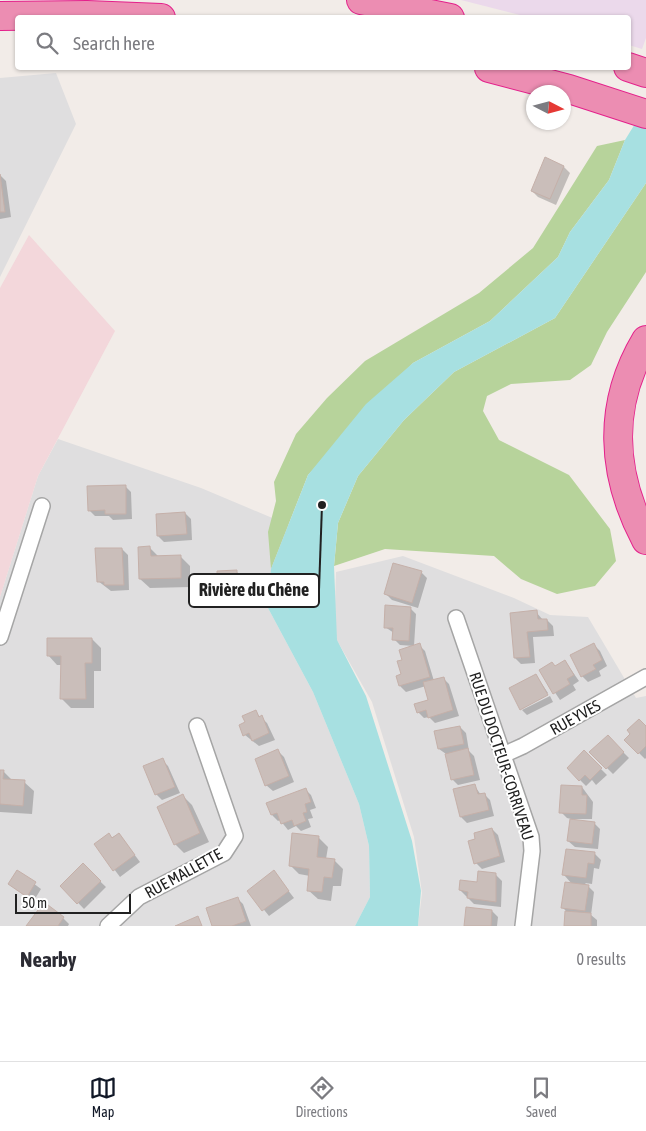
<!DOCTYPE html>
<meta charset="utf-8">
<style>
body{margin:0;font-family:"Asap Condensed",sans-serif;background:#f2f2f3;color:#2b2b33}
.compass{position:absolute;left:526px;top:85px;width:45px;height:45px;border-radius:50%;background:#fff;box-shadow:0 1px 4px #0004;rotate:96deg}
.scale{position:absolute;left:15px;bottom:12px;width:116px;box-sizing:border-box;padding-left:5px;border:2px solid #212121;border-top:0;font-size:14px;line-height:18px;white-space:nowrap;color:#212121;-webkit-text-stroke:4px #fff;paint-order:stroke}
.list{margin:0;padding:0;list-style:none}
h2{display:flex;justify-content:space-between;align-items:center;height:65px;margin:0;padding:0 20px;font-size:21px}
h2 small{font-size:16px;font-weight:400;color:#7c7c81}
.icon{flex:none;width:28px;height:28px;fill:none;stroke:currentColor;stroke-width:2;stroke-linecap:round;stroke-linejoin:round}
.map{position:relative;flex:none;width:646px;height:926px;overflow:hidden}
.search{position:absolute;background:#fff;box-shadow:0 1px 4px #0004;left:15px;right:15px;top:15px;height:55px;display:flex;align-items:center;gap:12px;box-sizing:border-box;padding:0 18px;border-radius:5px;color:#7c7c81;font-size:19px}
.sheet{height:135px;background:#fff}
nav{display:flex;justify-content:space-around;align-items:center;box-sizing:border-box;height:70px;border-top:1px solid #e1e1e2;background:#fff;font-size:14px;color:#7c7c81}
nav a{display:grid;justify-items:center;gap:2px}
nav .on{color:#111827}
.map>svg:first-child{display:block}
</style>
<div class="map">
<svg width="646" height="926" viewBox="0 0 646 926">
<rect width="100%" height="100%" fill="#f2ece8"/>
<path fill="#dfdedf" d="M56,73L76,124L0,277V78Z
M58,439L201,488L289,525L268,608L313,692L359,804L369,846L370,897L355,926H0V597L38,476Z
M403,556L514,598L550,615L588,617L636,698L646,696V926H418L422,893L414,837L372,702L334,635L336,572Z"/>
<path fill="#f3d7db" d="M29,235L115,331L38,476L0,597V288Z"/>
<path fill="#ebd9eb" d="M461,0H646V38L642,49L629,45L628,18L528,17Z"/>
<path fill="#b7d39b" d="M625,140L609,180L570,232L558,257L490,321L413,363L308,475L271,569L268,532L276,501L274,482L296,434L327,398L365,361L479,293L533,248L597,146Z
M646,183V272L607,332L591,365L570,380L511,384L487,396L483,411L499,440L569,475L610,529L616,561L595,586L557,594L521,579L494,556L385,549L334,566L338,523L358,476L404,420L454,372L555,318Z"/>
<path fill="#a7e0e1" d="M646,106V183L555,318L454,372L404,420L358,476L338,523L334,566L337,640L366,696L412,841L421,891L418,926H355L370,897L369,846L359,804L313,692L268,608L271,569L308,475L366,404L413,363L490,321L558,257L570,232L609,180L625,140Z"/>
<path fill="#0003" d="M564,167L570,173L556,205L538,197L532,191Z
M0,175L6,181L11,217L0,219Z
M125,486L131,492L132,519L113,520L109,516H95L89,510Z
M185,513L191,519L192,540L164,542L158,536Z
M150,548L159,557L180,556L190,566V587L150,588L140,579Z
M122,549L128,555L129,590L111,591L98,581Z
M236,571L242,577L243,594H225L219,588Z
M421,572L427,578L418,608L392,600L386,594Z
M410,608L416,614L414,646L419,645L425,651L434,681L443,678L449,684L459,716L435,723L429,717L424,718L418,712L430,701L426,686L406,692L400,686L403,661L414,646L400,645L394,639V633L385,627Z
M536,612L543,620H547L553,626L554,636L533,637L535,663L521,664L515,658Z
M92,639L101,648V671H94V708H71L62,699V665H57L48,655Z
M594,645L600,651L607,666L599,671L601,676L588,682L582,676Z
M565,661L579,681L573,685L576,690L560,700L540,670L555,667Z
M536,675L548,693L522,709L511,689Z
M550,696L553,702L527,715L522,710Z
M255,712L267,723L275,740L259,746L245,735Z
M460,727L466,733L469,751L474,756L480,780L458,785L452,779L446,754L439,749Z
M646,728V758L645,759L626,740Z
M608,737L629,758L613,774L591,752Z
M278,751L284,757L294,782L273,791L266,785Z
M584,752L607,775L596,785L592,780L586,786L568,768Z
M162,760L168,766L180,793L162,800L156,794Z
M0,771H3L13,781L24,782L34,791L32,814L0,812Z
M474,785L481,795L484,794L490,800L494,816L467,823L461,817Z
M582,787L593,802L592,819H573V821L594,823L600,829L598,849L575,847L568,841L571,819L567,818L561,812Z
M305,789L311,795L316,808L310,810L313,818L308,819L311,827L301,831L296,826L288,830L280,820L278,821L272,815Z
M183,796L192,805L209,842L184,853L175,844Z
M492,829L498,835L505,862L482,869L476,863L477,840Z
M119,834L140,862L120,877L96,845Z
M319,838L328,847L326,859L334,860L343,869L341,886H333L331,901L318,899L308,890L310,876L299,874L290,865Z
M595,854L601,860L599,869L594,868L592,884L585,883L594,892L591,915L597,920V926H565L566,911L562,907L572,884L564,875Z
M83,865L106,887L84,909L62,886Z
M17,871L41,889L33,902L9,884Z
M274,872L294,898L269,916L249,891Z
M496,875L502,881L501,907L474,904L460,890Z
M237,898L243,904L251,926H213Z
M492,911L498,917L497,926H466Z
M63,918L69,924L68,926H27Z"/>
<path fill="#cabeba" stroke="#c5b0a9" d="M545,157L564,166L550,199L531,191Z
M0,174L5,212H0Z
M126,485V514H105V510L88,511L87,486Z
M185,512L187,534L157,536L156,514Z
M150,546L151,556L181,555V578L139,579L138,547Z
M95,548H122L124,585H104V582H97Z
M393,563L422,571L412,603L384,594Z
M237,570V588L217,589V571Z
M385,605L411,607L409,641L392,640L393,628H384Z
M537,610L538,619H547L548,630L527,632L530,657L514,658L510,613Z
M47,638H92V663H85L86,699H60L61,656H47Z
M420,643L430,677L399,686L396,676L401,674L397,661L402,660L399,650Z
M594,643L602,660L593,665L596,669L581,677L570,655Z
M565,660L574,675L567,679L570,684L553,694L539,670L552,662L555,666Z
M536,674L548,695L520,710L509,688Z
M444,677L453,710L428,718L426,710L417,713L414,704L428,700L423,682Z
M256,710L259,717L262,715L269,733L252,741L249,733L243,736L239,725L245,722L242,716Z
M639,719L646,726V746L638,754L624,740L630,734L627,730Z
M460,726L464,744L438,749L434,731Z
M608,735L624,752L606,769L589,752Z
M468,748L474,775L451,780L445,754Z
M278,749L289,776L265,786L255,759Z
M584,750L602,768L590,780L585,775L579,781L567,768Z
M163,758L175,787L155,795L143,766Z
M0,770H4L3,779L25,780L23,806L0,804Z
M475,784L478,794L485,793L489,810L460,817L453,789Z
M561,785L582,786V795H587L586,814L559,813Z
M306,788L311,802L305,804L307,812L303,813L306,821L294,826L292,820L281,824L277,813L271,815L266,803Z
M183,794L200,833L174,845L157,807Z
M570,819L595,822L592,844L567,841Z
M492,828L500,856L474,864L468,841L475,839L474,833Z
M109,833L112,838L119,833L135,855L113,871L94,844Z
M292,833L319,836L317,857L335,859L332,878L324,877L322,892L307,891L309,869L289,866Z
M566,849L595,852L594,864L588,863L586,878L562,875Z
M83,863L101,881L77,904L60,886Z
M17,870L36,882L27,897L8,884Z
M274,870L289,891L262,911L247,891Z
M478,871L496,873V902L467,898L468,892L459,890L460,880L477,882Z
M565,882L589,885L585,911L561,908Z
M238,897L246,921L232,926H212L206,908Z
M44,902L64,917L58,926H26Z
M466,907L492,910L491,926H464Z
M565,911L591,913V926H564Z
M198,916L202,926H175Z"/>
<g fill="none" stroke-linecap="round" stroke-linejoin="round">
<g stroke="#a5a5a5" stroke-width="18">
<path id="minor" d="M456,618L531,837L532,851L523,926
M0,637L42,506
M503,755L523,746L646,677
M108,926L139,897L224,853L235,836L197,726"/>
</g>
<g stroke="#e4208b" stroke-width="30">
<path id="motorway" d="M361,0L450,18
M0,16L87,15L161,18
M628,67L646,73
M489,68L569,89L646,114
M646,340C607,405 611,474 646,540"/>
</g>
<use href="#minor" stroke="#fff" stroke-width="15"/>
<use href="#motorway" stroke="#ec8db2" stroke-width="28"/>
</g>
<g text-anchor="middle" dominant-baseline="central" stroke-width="4" stroke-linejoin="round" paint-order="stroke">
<g font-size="16" fill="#212121" stroke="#fff">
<text transform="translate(575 717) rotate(-29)">RUE YVES</text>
<text transform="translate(502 756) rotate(72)">RUE DU DOCTEUR-CORRIVEAU</text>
<text transform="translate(183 873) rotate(-29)">RUE MALLETTE</text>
</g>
</g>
<path fill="none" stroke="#212121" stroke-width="2" d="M322 505L319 590"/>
<circle fill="#212121" stroke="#fff" stroke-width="2" cx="322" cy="505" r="5"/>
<rect fill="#fff" stroke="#212121" stroke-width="2" x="189" y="574" width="130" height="33" rx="5"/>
<g font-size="18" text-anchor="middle" font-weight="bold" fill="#212121">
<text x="254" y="596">Rivière du Chêne</text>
</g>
</svg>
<svg class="compass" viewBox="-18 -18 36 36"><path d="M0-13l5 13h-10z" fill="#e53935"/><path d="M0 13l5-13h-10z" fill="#7c7c81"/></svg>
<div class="scale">50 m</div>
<div class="search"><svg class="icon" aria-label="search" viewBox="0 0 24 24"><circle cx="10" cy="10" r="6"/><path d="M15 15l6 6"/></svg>Search here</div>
</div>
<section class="sheet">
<h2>Nearby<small>0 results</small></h2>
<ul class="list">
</ul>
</section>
<nav>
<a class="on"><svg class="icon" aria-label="map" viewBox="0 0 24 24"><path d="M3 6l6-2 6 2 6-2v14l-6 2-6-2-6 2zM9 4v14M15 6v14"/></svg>Map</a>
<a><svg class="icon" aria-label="directions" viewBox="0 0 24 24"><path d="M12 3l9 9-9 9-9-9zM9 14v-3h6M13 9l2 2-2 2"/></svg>Directions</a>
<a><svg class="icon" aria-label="saved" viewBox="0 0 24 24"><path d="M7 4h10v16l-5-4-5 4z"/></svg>Saved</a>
</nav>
